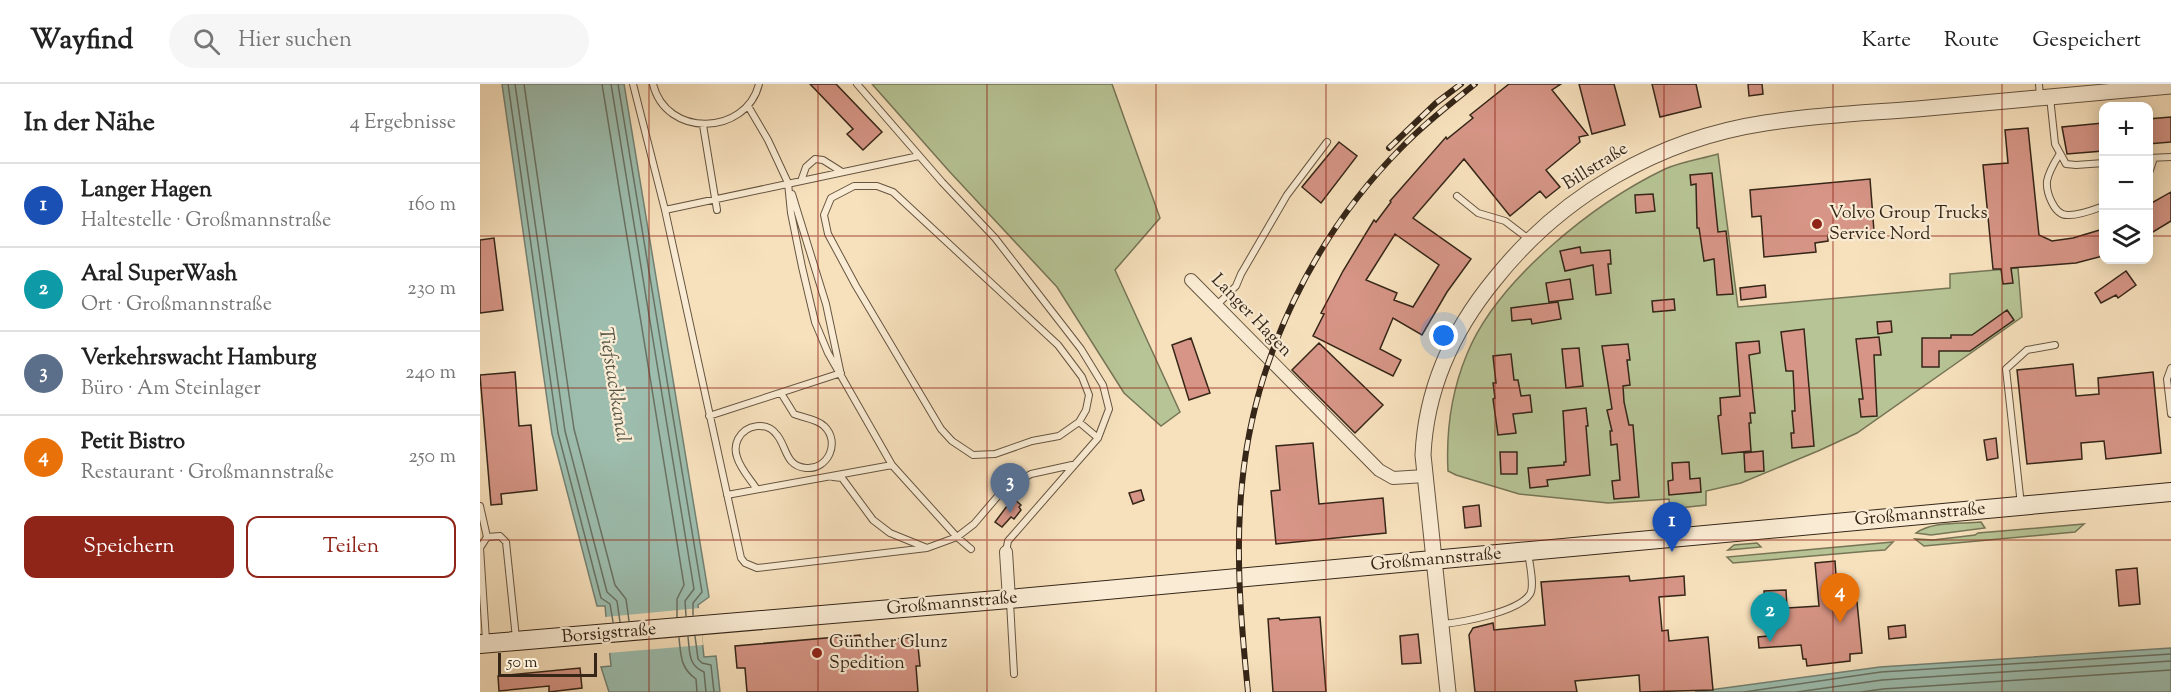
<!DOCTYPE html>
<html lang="de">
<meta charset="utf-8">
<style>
body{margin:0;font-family:"Sorts Mill Goudy",serif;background:#f6f6f6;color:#222}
.controls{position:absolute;right:18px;top:18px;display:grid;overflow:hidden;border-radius:12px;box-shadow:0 3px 15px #0003}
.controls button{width:54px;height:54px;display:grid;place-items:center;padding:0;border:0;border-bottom:2px solid #e0e0e0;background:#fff;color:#222;font:30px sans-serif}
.scale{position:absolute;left:18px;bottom:15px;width:99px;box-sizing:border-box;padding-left:6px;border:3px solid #352618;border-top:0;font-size:16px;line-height:21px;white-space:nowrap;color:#352618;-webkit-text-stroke:4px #faecd4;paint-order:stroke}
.you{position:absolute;left:964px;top:252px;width:21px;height:21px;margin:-15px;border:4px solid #fff;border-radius:50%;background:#1a73e8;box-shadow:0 0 0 9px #1a73e833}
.badge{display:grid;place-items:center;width:39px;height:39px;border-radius:50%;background:#8f2418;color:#fff;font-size:20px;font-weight:700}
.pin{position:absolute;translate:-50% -50px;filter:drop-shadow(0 2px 3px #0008)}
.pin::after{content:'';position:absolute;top:32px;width:21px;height:18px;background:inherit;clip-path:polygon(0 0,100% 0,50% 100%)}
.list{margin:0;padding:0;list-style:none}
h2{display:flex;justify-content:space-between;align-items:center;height:78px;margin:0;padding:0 24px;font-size:26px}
h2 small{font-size:20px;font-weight:400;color:#767676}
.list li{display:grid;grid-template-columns:39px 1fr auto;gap:18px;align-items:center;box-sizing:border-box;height:84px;padding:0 24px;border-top:2px solid #e0e0e0}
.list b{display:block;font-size:22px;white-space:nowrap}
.list p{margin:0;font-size:20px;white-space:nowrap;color:#767676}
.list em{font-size:20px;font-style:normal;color:#767676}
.actions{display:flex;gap:12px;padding:18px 24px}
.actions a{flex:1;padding:14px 0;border:2px solid #8f2418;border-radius:12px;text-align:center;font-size:21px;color:#8f2418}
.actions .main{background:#8f2418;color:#fff}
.icon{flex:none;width:33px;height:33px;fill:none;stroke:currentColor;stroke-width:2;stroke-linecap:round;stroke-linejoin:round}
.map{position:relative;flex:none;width:1691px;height:608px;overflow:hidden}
header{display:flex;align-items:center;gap:36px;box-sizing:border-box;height:84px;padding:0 30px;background:#fff;border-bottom:2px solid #e0e0e0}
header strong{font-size:28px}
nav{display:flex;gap:33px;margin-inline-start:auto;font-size:21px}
.search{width:420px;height:54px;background:#f6f6f6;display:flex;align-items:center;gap:15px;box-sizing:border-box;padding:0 21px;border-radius:33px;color:#767676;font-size:22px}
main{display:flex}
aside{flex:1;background:#fff}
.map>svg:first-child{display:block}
</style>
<header>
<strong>Wayfind</strong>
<div class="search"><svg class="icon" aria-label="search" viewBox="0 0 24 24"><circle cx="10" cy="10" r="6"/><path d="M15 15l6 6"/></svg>Hier suchen</div>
<nav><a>Karte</a><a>Route</a><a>Gespeichert</a></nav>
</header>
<main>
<aside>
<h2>In der Nähe<small>4 Ergebnisse</small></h2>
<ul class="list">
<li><span class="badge" style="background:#1a4fb4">1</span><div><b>Langer Hagen</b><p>Haltestelle · Großmannstraße</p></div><em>160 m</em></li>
<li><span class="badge" style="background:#0f9aa8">2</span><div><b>Aral SuperWash</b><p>Ort · Großmannstraße</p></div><em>230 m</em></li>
<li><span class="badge" style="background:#5c6f8a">3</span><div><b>Verkehrswacht Hamburg</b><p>Büro · Am Steinlager</p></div><em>240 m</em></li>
<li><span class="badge" style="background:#e8710a">4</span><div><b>Petit Bistro</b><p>Restaurant · Großmannstraße</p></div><em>250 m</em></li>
</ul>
<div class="actions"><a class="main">Speichern</a><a>Teilen</a></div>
</aside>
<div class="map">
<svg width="1691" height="608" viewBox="0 0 1691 608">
<rect width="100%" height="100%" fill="#f7e1bd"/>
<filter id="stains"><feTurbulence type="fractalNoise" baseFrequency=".00333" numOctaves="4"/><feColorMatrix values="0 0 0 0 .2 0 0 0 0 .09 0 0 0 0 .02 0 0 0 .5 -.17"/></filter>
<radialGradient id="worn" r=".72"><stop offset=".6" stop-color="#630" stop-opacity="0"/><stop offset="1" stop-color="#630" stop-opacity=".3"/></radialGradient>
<path fill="#b7c495" stroke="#767556" stroke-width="1.5" d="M392,0H632L680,134L635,186L700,328L681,342L644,309L577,203L469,87Z
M1238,70L1258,223L1470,204V190L1538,184L1542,233L1377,349L1338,367L1261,399L1226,407V421L1190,425L1189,415L1128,419L1039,410L976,391L968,387C966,348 972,306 987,270C1017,196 1114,119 1185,85C1201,78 1221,75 1238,70Z
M1501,438L1505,444L1451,451L1436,449C1453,437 1480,440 1501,438Z
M1604,440L1595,448L1444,462L1435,455L1453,456L1495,451L1498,449Z
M1413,458L1405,466L1390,467L1253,479L1247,473Z
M1277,459L1281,463L1248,466L1254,461Z"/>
<path fill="#9dbeaf" stroke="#738173" stroke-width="1.5" d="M22,0H144L229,513L218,521L224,573L236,572L240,608H129L121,583L131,582L125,522H117L72,350Z
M1691,564V608H1215L1400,583Z"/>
<path fill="#f7e1bd" d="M220,524L223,561L128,569L125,533Z"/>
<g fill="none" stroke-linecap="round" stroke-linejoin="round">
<path stroke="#697264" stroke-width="1.5" d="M28,0L78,349L121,514L130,520L133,538
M35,0L85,347L127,508L137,517L140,538
M44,0L94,345L135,501L146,515L149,537
M122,0L204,501L197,515V533
M131,0L214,505L205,517L206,532
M138,0L222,508L213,519V531
M215,552L218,575L222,579L231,581L234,608
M208,553C210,569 208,581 224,588L226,608
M199,554C201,571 200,584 216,595L217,608
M1264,608L1401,588L1691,570
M1317,608L1402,596L1691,577
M1381,608L1403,605L1691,586"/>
</g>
<path fill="#d69586" stroke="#352618" stroke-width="1.5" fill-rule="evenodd" d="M330,0H356L402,48L383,66L367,50L373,45Z
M1029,0H1081L1072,6L1108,51L1099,53L1100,58L1066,86L1080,103L1066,114L1060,107L1030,132L984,75L933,134L991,175L967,208L942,251L913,234L900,265L921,276L913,292L833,252L844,230L841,229L863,187L894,136L896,138L911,118L910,117L966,53L967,55L993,34L990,31ZM915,150L959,181L933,223L914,216L917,209L886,196Z
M1099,0H1134L1145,41L1112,50Z
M1172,0H1216L1221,23L1180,33Z
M1268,0H1282L1283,10L1269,12Z
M1691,33V58L1668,60V35Z
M1623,39V67L1587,70L1582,43Z
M1548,44L1559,151L1572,157L1593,154L1623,145V172L1596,179L1531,184L1533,199L1523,200L1521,185H1513L1503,81L1528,79L1525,46Z
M859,58L877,72L841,119L822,103Z
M1232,89L1238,148L1246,147L1253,210L1237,211L1234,175L1224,177L1219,144H1217L1216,100L1211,101L1210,91Z
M1390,95L1394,147L1348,151V157L1335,159L1336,168L1284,173L1281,132L1272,133L1270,106Z
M1691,108V137L1668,151V121Z
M1173,110L1175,127L1156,129L1155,111Z
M14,154L23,226L0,229V156Z
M1100,163L1101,169L1130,166L1131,180H1128L1131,209L1116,211L1113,181L1085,187L1080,167Z
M1646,187L1656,201L1638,214L1636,211L1621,219L1615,209Z
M1090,195L1093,215L1069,218L1066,199Z
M1285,201L1286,213L1261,216L1260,204Z
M1194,215L1195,226L1173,228L1172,217Z
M1078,218L1081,235L1052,240L1051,235L1032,237L1031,224Z
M1527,226L1534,236L1490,267H1459V283H1442V254H1471V251H1492Z
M1411,237L1412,248L1398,250L1397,238Z
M1324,245L1334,362L1312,364L1311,349H1314L1312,327H1315L1313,287H1306L1301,248Z
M1399,253L1401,271H1394L1397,332L1381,333L1379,315H1383L1376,255Z
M711,254L730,309L709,316L692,261Z
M1279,257L1280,269L1269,271L1275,329H1270L1271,339H1269L1271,367L1242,370L1238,332L1241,331L1240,314L1260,312L1256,259Z
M839,259L903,321L875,349L812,286Z
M1148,260L1150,276H1147L1150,301L1143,302L1144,318L1149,341H1153L1159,413L1134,415L1132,397L1140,396L1137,360L1131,361L1130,347H1132L1127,326L1132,325L1122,262Z
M1099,264L1103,302L1086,304L1082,265Z
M1031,270L1034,296H1038L1041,312L1050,311L1052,328L1033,330L1036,349L1018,351L1013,315L1015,314L1013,299H1016L1013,272Z
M1593,280L1596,312L1619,310L1618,294L1673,288L1681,369L1626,375L1624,357L1601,359L1602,375L1547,380L1537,286Z
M35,288L39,342L51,341L57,406L21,410L22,420L11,421L0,291Z
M1106,324L1108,342H1106L1110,391L1067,396L1068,402L1050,404L1048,384L1084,381V378H1086L1083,327Z
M1516,354L1518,374L1507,376L1504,356Z
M833,359L839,420L903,414L906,449L796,460L791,407L800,406L796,362Z
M1283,367L1284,387L1265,388L1264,369Z
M1020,368H1037V390H1021Z
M1209,378L1210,395L1220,394L1221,408L1189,411L1188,397L1193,396L1192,379Z
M661,406L664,416L653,420L649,409Z
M533,414L541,421L539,423L541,426L534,435L531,433L522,443L515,438Z
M999,421L1001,442L985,444L983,423Z
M1355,477L1358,520L1377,518L1382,569L1370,570V577L1327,582L1326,575H1323L1321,561L1279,564L1278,553L1288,552L1284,507L1306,506L1307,524L1339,522L1335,479Z
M1657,484L1660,520L1639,522L1636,486Z
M1149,492L1150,497L1204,492L1205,511L1179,513L1182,547L1188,546L1189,557L1228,553L1233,606L1160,608L1159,591L1095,597L1097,608H995L989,551L993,544L1013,539L1014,546L1065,541L1061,498Z
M840,533L846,608H793L788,535L799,534L800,536Z
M1425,541L1426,553L1409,555L1408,543Z
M938,550L941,579L922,580L920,552Z
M380,551L381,558L437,553L440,582H436L438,608H267L265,584H257L255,562Z
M100,584L102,604L69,608V602L19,607L18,592Z"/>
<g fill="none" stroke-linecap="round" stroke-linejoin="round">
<g stroke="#665541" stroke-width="8">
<path id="service" d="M153,0L185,126L261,474L265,479L277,484L447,464
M173,0C186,54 266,52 279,0
M377,0L462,98L515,154L601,265L623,301L629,325L618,354L528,457L526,468
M1559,0L1560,13
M1570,13L1575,60L1586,80L1596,81L1624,79
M268,22L288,56L309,101
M223,41L237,126
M1579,71C1574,79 1569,87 1567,97C1566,108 1574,131 1587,131C1598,132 1613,126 1624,122
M1668,74L1691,73
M1668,92L1674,74
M321,97L326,83L335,75L343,76L362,88
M308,99L311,129L322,183L335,238L348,269L412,381L477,453L491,465
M374,102H397L413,108L578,261L602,293L609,311L606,326L599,338L579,352L552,357L515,370L493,371L472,357L461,345L376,202L348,150L344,131L351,114Z
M312,110L346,220L360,286
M977,112L998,129L1025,137L1050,156
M185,126L439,72
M737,221L756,202L761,190L807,111L847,58
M1691,284L1687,295L1691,330
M229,332L361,289
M599,338L618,354
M353,393L362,394L393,436L410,449L447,464L477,453L494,440L523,406L551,390L592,381
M276,404C270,395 260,384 257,373C255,367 255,361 258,355C266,340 287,337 297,351C307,363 305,382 326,384C348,386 361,358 344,342C337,335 324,334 314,330L301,309
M247,411L412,381
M1541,421L1526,285L1547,266L1575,261
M0,422L7,453
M0,464L7,453L20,452L26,458L36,554
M0,464L6,556
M530,518L534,590
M963,540C983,538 1039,528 1050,510C1055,502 1049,477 1048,468"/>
</g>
<g stroke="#665541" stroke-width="14">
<path id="minor" d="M711,196L899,386L913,394L945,392
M526,468L529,515"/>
</g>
<g stroke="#665541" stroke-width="17">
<path id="tertiary" d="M968,608L943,371C946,305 973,246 1015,195C1082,111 1179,55 1285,39C1335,31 1387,29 1437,25C1522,17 1606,10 1691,2"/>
</g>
<g stroke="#352618" stroke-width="20">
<path id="secondary" d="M0,560L529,515L1691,408"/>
</g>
<use href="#service" stroke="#faecd4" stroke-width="6"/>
<use href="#minor" stroke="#faecd4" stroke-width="12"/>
<use href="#tertiary" stroke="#faecd4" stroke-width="15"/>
<use href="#secondary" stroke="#faecd4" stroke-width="18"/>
<g stroke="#352618" stroke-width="6">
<path id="rail" d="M909,64L956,19L981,0
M768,608C761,539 755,469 762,400C774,274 834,151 923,62C945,39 970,20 995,0"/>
</g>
<use href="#rail" stroke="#faecd4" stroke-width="4" stroke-dasharray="11" stroke-linecap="butt"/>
</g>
<path fill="none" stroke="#8f2418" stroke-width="1.5" stroke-opacity="0.55" d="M169,0V608M338,0V608M507,0V608M676,0V608M846,0V608M1015,0V608M1184,0V608M1353,0V608M1522,0V608M0,152H1624M1668,152H1691M0,304H1691M0,456H1691"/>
<g fill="#8f2418" stroke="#faecd4" stroke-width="2">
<circle cx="1337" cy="140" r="6"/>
<circle cx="337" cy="569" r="6"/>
</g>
<g text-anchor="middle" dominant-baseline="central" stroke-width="4.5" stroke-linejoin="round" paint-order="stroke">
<g font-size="18" fill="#352618" stroke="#faecd4">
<text transform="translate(1116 83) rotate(-32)">Billstraße</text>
<text transform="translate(771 232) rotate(46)">Langer Hagen</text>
<text transform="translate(1440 431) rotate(-5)">Großmannstraße</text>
<text transform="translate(956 476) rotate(-5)">Großmannstraße</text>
<text transform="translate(472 520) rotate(-5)">Großmannstraße</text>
<text transform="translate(129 550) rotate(-5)">Borsigstraße</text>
</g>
<g font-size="18" fill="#352618" stroke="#faecd4" text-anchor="start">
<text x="1349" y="130">Volvo Group Trucks<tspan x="1349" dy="21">Service Nord</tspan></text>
<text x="349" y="559">Günther Glunz<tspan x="349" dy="21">Spedition</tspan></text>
</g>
<g font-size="20" font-style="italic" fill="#545445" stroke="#faecd4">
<text transform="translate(133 301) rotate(81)">Tiefstackkanal</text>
</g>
</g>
<rect width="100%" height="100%" filter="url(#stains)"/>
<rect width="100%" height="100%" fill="url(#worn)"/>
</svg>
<div class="controls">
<button>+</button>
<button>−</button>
<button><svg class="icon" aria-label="layers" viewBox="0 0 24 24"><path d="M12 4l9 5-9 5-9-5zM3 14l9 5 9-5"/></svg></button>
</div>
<div class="scale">50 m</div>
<div class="you"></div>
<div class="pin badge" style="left:1192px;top:468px;background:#1a4fb4">1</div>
<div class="pin badge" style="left:1290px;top:558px;background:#0f9aa8">2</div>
<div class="pin badge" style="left:530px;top:429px;background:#5c6f8a">3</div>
<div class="pin badge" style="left:1360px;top:539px;background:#e8710a">4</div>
</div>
</main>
